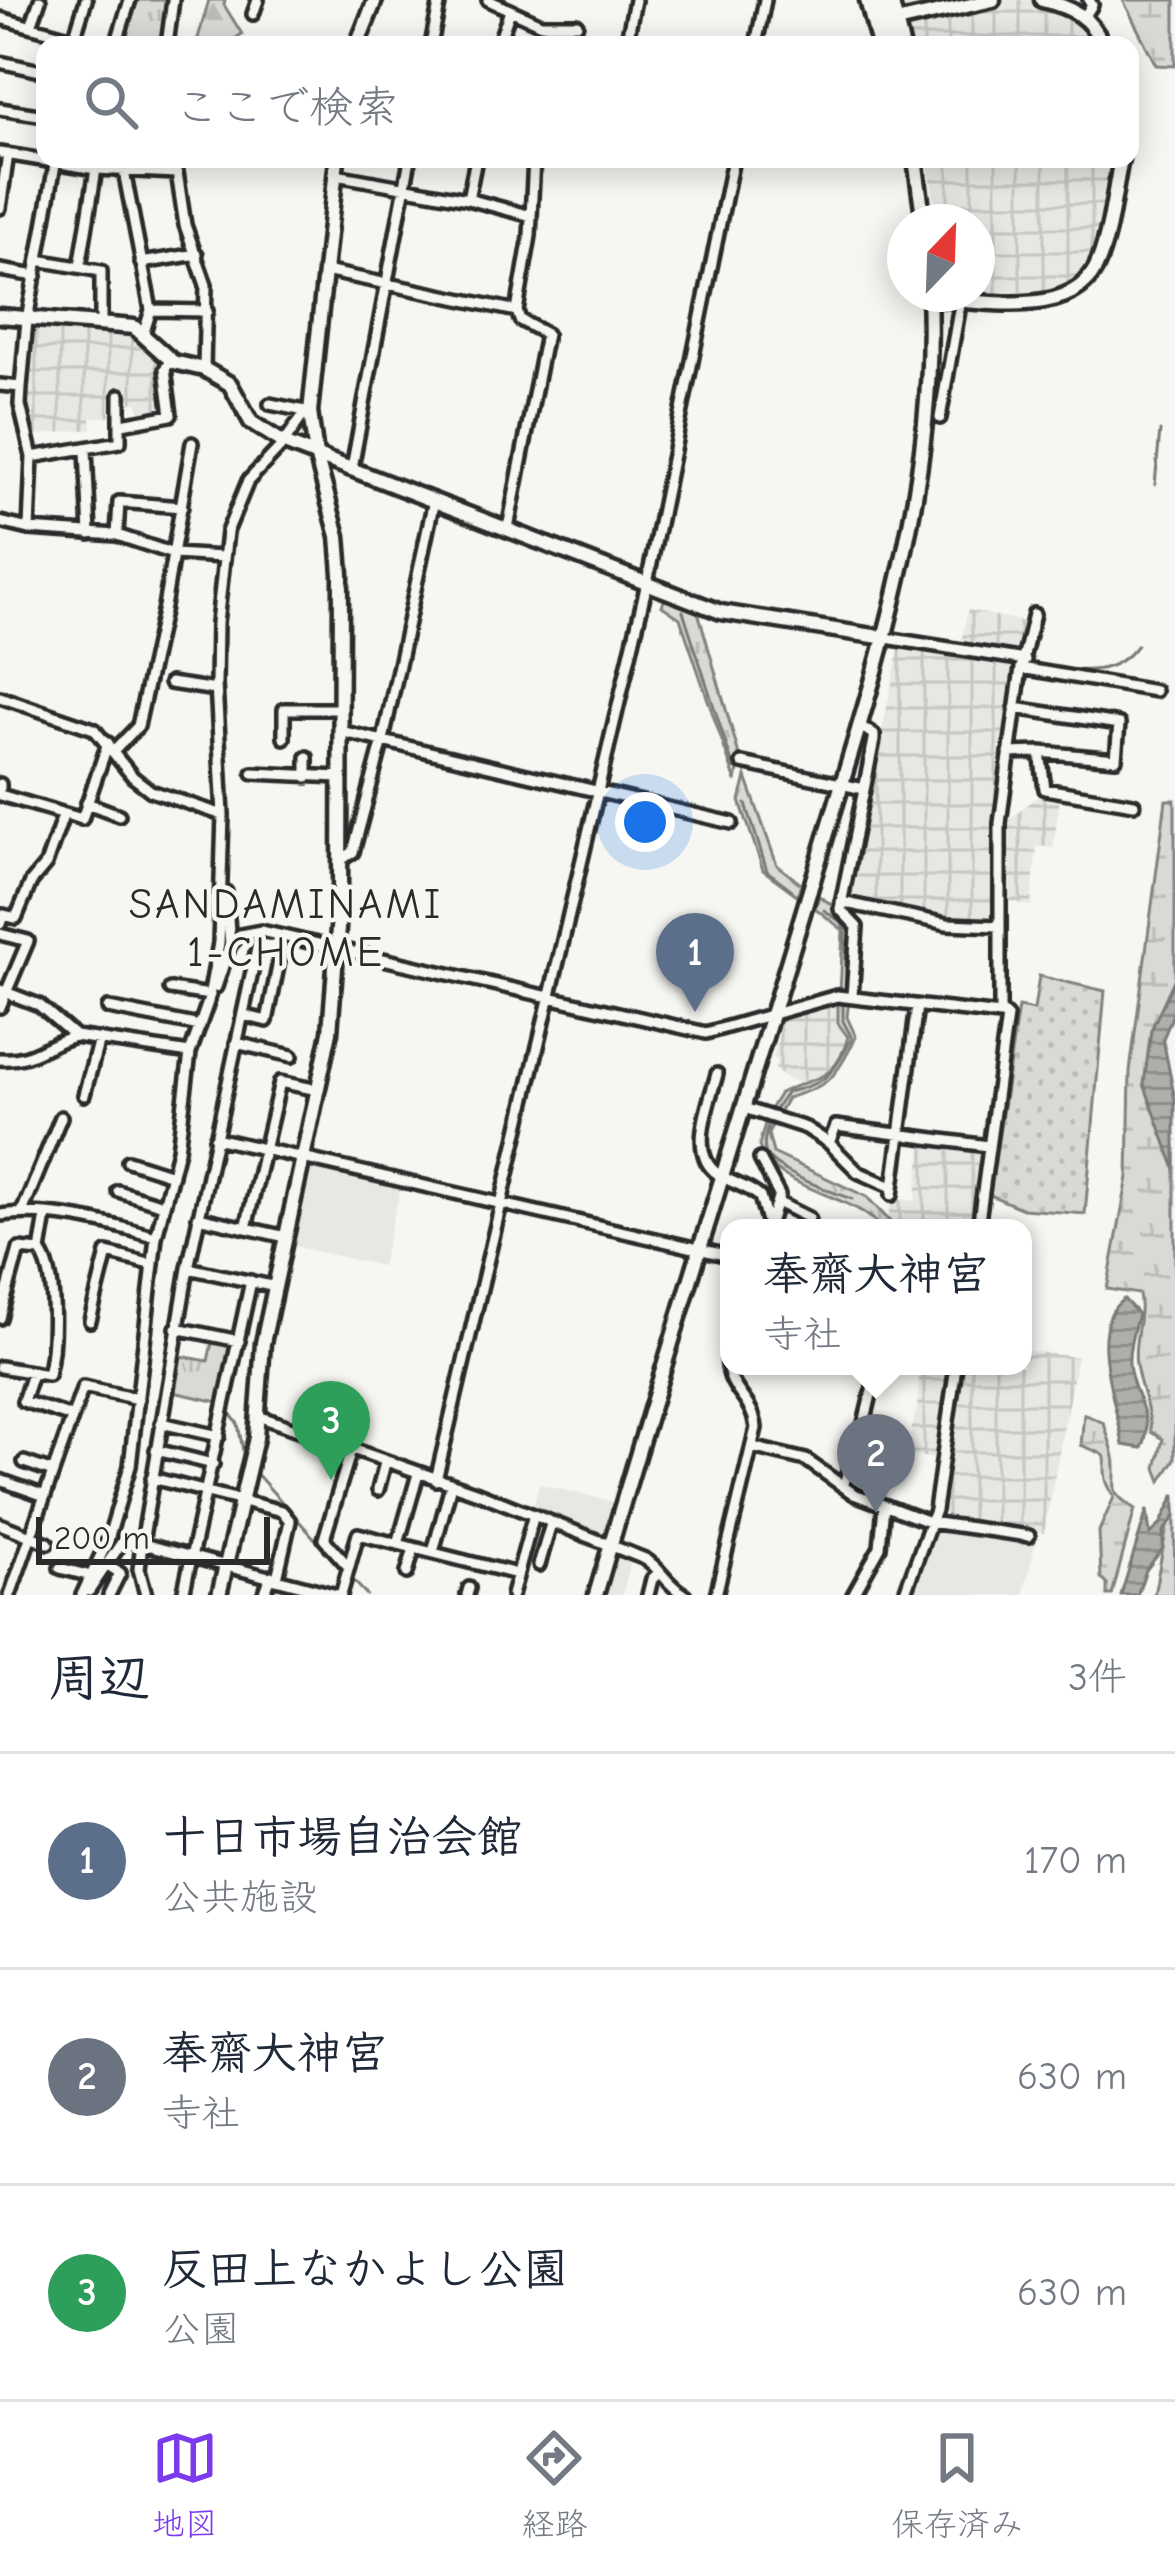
<!DOCTYPE html>
<html lang="ja">
<meta charset="utf-8">
<style>
body{margin:0;font-family:"Comic Neue","Klee One",sans-serif;background:#f2f2f3;color:#1f2937}
.compass{position:absolute;left:887px;top:204px;width:108px;height:108px;border-radius:50%;background:#fff;box-shadow:0 6px 30px #0003;rotate:23deg}
.scale{position:absolute;left:36px;bottom:30px;width:234px;box-sizing:border-box;padding-left:12px;border:6px solid #2b2b2b;border-top:0;font-size:33px;line-height:42px;white-space:nowrap;color:#2b2b2b;-webkit-text-stroke:9px #f6f6f2;paint-order:stroke}
.you{position:absolute;left:645px;top:822px;width:42px;height:42px;margin:-30px;border:9px solid #fff;border-radius:50%;background:#1a73e8;box-shadow:0 0 0 18px #1a73e833}
.badge{display:grid;place-items:center;width:78px;height:78px;border-radius:50%;background:#7c3aed;color:#fff;font-size:39px;font-weight:700}
.pin{position:absolute;translate:-50% -99px;filter:drop-shadow(0 3px 6px #0008)}
.pin::after{content:'';position:absolute;top:63px;width:42px;height:36px;background:inherit;clip-path:polygon(0 0,100% 0,50% 100%)}
.popup{position:absolute;left:720px;top:1219px;width:312px;height:156px;box-sizing:border-box;display:grid;place-content:center;border-radius:24px;background:#fff;filter:drop-shadow(0 3px 9px #0005);font-size:39px;white-space:nowrap;color:#747a83}
.popup b{font-size:45px;color:#1f2937}
.popup::after{content:'';position:absolute;left:50%;top:100%;margin-left:-24px;border:24px solid transparent;border-top-color:#fff}
.list{margin:0;padding:0;list-style:none}
h2{display:flex;justify-content:space-between;align-items:center;height:156px;margin:0;padding:0 48px;font-size:51px}
h2 small{font-size:39px;font-weight:400;color:#747a83}
.list li{display:grid;grid-template-columns:78px 1fr auto;gap:36px;align-items:center;box-sizing:border-box;height:216px;padding:0 48px;border-top:3px solid #e0e1e3}
.list b{display:block;font-size:45px;white-space:nowrap}
.list p{margin:0;font-size:39px;white-space:nowrap;color:#747a83}
.list em{font-size:39px;font-style:normal;color:#747a83}
.icon{flex:none;width:66px;height:66px;fill:none;stroke:currentColor;stroke-width:2;stroke-linecap:round;stroke-linejoin:round}
.map{position:relative;flex:none;width:1175px;height:1595px;overflow:hidden}
.search{position:absolute;background:#fff;box-shadow:0 6px 30px #0003;left:36px;right:36px;top:36px;height:132px;display:flex;align-items:center;gap:30px;box-sizing:border-box;padding:0 42px;border-radius:24px;color:#747a83;font-size:45px}
.sheet{height:804px;background:#fff}
nav{display:flex;justify-content:space-around;align-items:center;box-sizing:border-box;height:168px;border-top:3px solid #e0e1e3;background:#fff;font-size:33px;color:#747a83}
nav a{display:grid;justify-items:center;gap:6px}
nav .on{color:#7c3aed}
.map>svg:first-child{display:block}
</style>
<div class="map">
<svg width="1175" height="1595" viewBox="0 0 1175 1595">
<defs>
<pattern id="industrial-grid" width="8" height="8" patternUnits="userSpaceOnUse" patternTransform="scale(3)"><rect width="8" height="8" fill="#e7e7e3"/><path d="M0 4h8M4 0v8" fill="none" stroke="#c6c6c3"/></pattern>
<pattern id="grass-dots" width="8" height="8" patternUnits="userSpaceOnUse" patternTransform="scale(3)"><rect width="8" height="8" fill="#d9d9d5"/><path d="M2 2h.1M6 6h.1" fill="none" stroke="#babab7" stroke-width="1.8" stroke-linecap="round"/></pattern>
<pattern id="forest-firs" width="22" height="20" patternUnits="userSpaceOnUse" patternTransform="scale(3)"><rect width="22" height="20" fill="#d9d9d5"/><path d="M5 1l3.5 6h-7zM16 11l3.5 6h-7z" fill="#babab7"/></pattern>
<pattern id="wetland-marsh" width="20" height="14" patternUnits="userSpaceOnUse" patternTransform="scale(3)"><rect width="20" height="14" fill="#d9d9d5"/><path d="M1 5h8M5 5V1M11 12h8M15 12V8" fill="none" stroke="#babab7"/></pattern>
<pattern id="park-tufts" width="24" height="20" patternUnits="userSpaceOnUse" patternTransform="scale(3)"><rect width="24" height="20" fill="#d9d9d5"/><path d="M3 7l-1-3M5 7V3M7 7l1-3M15 17l-1-3M17 17v-4M19 17l1-3" fill="none" stroke="#babab7"/></pattern>
<pattern id="water-rules" width="6" height="5" patternUnits="userSpaceOnUse" patternTransform="scale(3)"><rect width="6" height="5" fill="#aeaeab"/><path d="M0 2.5h6" fill="none" stroke="#8e8e8b"/></pattern>
</defs>
<rect width="100%" height="100%" fill="#f6f6f2"/>
<filter id="ink" filterUnits="userSpaceOnUse"><feTurbulence type="fractalNoise" baseFrequency=".00833" numOctaves="2"/><feDisplacementMap in="SourceGraphic" scale="24" xChannelSelector="R" yChannelSelector="G"/><feConvolveMatrix kernelMatrix="1 2 1 2 8 2 1 2 1" color-interpolation-filters="sRGB"/></filter>
<g filter="url(#ink)">
<path fill="#e7e7e3" d="M310,1162L402,1183L381,1266L290,1245Z
M539,1484L615,1502L604,1537L532,1512Z
M937,1528L1036,1541L1023,1595H911Z
M619,1555L632,1559L622,1595H607Z"/>
<path fill="url(#industrial-grid)" d="M903,0H1084L1078,20L1096,45H910Z
M928,159H1115L1095,252L1087,269L1073,283L1052,292H977V222H938Z
M32,325L141,335L162,364L170,414L140,420L138,402L123,403L119,416L91,418L92,429L30,436L23,410Z
M968,610L1029,623L1024,653L961,643Z
M899,648L1016,668L997,823L993,924L937,920L850,903L848,899Z
M1045,791L1061,792L1053,848L1037,846L1031,906L1002,899L1004,823Z
M838,1000V1023L847,1037L843,1052L822,1079L804,1084L787,1079L775,1070L777,1060L773,1059L782,1017Z
M923,1141L985,1151L975,1228H888L881,1218L889,1216L892,1198L915,1201Z
M1023,1350L1077,1357L1044,1533L940,1521L962,1366H1023Z
M920,1366H952L936,1459L905,1454L917,1408Z"/>
<path fill="url(#grass-dots)" stroke="#828280" stroke-width="3" d="M1039,976L1105,991L1085,1214L1023,1209L990,1195L1018,1007L1034,1010Z"/>
<path fill="url(#forest-firs)" stroke="#828280" stroke-width="3" d="M209,0H225L224,5L242,34L225,45H196Z"/>
<path fill="url(#wetland-marsh)" stroke="#828280" stroke-width="3" d="M1123,0H1175V66L1156,65Z
M1166,800H1175V980L1149,1063L1175,1145V1459L1161,1481L1156,1468L1163,1439L1151,1432C1150,1408 1139,1387 1136,1364C1132,1341 1144,1318 1139,1294L1107,1289L1128,1177L1130,1071Z
M1084,1414L1104,1423C1107,1436 1115,1452 1115,1465C1116,1494 1108,1490 1135,1509L1112,1595H1107V1584L1101,1578L1099,1531L1114,1497C1112,1491 1107,1486 1106,1479C1101,1451 1117,1460 1081,1445Z
M1175,1515L1174,1595H1154L1167,1527Z"/>
<path fill="url(#park-tufts)" stroke="#828280" stroke-width="3" d="M134,0H170L163,45H120Z
M666,595L697,608L740,758L736,782L680,618L662,606Z
M746,777L777,865L801,884L797,895L763,870L740,801Z
M819,896L837,908L853,928L851,995L840,994L843,930L815,908Z
M838,999H849L847,1017L856,1037C835,1078 831,1085 787,1098L778,1114L769,1111L780,1093C815,1075 835,1084 848,1037L838,1023Z
M767,1116L775,1119L768,1134L773,1153L867,1197L896,1228H881C855,1193 772,1190 759,1146Z
M213,1338L234,1342L223,1403L169,1391L175,1355L208,1361Z"/>
<path fill="url(#water-rules)" stroke="#7a7a78" stroke-width="3" d="M1175,978V1009L1163,1039L1175,1100V1169L1144,1084L1151,1030Z
M1124,1299L1138,1314C1134,1329 1128,1347 1129,1363C1130,1393 1157,1417 1142,1448L1123,1445C1118,1406 1084,1326 1124,1299Z
M1175,1494V1516L1163,1532V1548L1146,1570L1137,1595H1121L1147,1510L1150,1534L1160,1525Z"/>
<g fill="none" stroke-linecap="round" stroke-linejoin="round">
<path stroke="#7a7a78" stroke-width="3" d="M1155,485L1160,431
M683,611L734,769
M1032,664C1071,669 1110,682 1137,645
M746,804L767,871L792,890
M824,910L841,922L845,930L846,986
M776,1108L787,1092C829,1083 832,1074 852,1038L843,1021V1002
M768,1125C766,1134 762,1145 766,1154C774,1171 834,1193 852,1199
M229,1412L238,1424L243,1451
M254,1471L343,1570
M929,1512L951,1366
M351,1578L367,1595"/>
<g stroke="#2b2b2b" stroke-width="18">
<path id="street" d="M488,0L541,24H577
M253,14L258,0
M1084,17L1092,5L1089,0
M0,18L73,38
M31,26L40,0
M72,45L86,0
M116,45L130,0
M167,45L173,0
M431,45L440,0
M498,45L510,11
M626,45L635,0
M756,45L765,0
M0,62L45,72
M0,109L45,116
M0,153L96,169L176,173
M175,159L185,225L206,285L204,369
M124,171L151,310L144,332
M336,175L468,199L531,216
M468,199L476,159
M0,208L8,154
M38,260L101,271V324
M141,263L197,254
M80,267L96,169
M0,270L36,276
M325,271L517,311L520,320L546,334L508,528
M151,310L207,311
M517,311L530,236L534,159
M0,385L21,387
M270,404L310,412
M940,418L961,299
M122,424L171,415L165,369L171,360
M287,438L304,414
M86,450L90,534
M32,457L120,442V395
M352,468L410,159
M0,522L29,529L117,535L174,554L223,557
M29,529L32,457L20,405L21,387L27,320L56,159
M117,535L119,502L182,507
M886,638L1025,660
M1021,668L1155,691
M170,683L216,690
M0,697L94,729L133,777L151,791L223,815
M340,731L732,823
M284,738V709H340
M114,751L138,726L164,607L192,443
M1040,752L1045,789L1134,804
M1009,753L1040,752L1116,759L1119,724L1015,708
M307,757V777
M742,763L864,789
M253,773L340,777
M0,784V788
M0,795L82,819L108,743
M87,803L119,815
M341,860L353,852L383,740L434,500
M841,902L947,924L999,926
M0,924L3,915L16,918L31,882L46,864L63,816
M0,934L28,941L0,1007
M230,945L240,935L261,931L706,1033L837,996L1000,1015V823L1021,668L1034,614
M216,987L230,945L226,892
M170,989L210,995
M0,990L39,1005L75,1036L190,1053
M852,996L857,927L840,909L874,740V735L859,725
M108,1008L200,1026
M243,1015L267,1021L282,947
M236,1043L292,1056
M0,1059C35,1061 42,1045 75,1036
M717,1074C710,1101 687,1154 718,1174C731,1183 748,1186 760,1197L769,1228
M84,1095L99,1039
M744,1108L806,1128L829,1143L858,1172L892,1187
M215,1138L729,1256
M829,1143L836,1126L988,1146
M760,1159L779,1195L770,1223
M128,1161L172,1175
M118,1191L163,1205
M892,1195L917,1006
M777,1202L809,1218
M22,1212L61,1117
M0,1215C50,1208 108,1223 156,1237
M198,1217L286,1237
M246,1228L280,1082L318,1090
M978,1228L1007,1017L1003,1013
M188,1268L276,1287
M0,1318L19,1249L40,1251
M90,1321L107,1253L153,1265
M176,1328L239,1341
M0,1367L48,1375C55,1347 58,1273 40,1251L46,1216
M32,1374L23,1401L72,1417
M258,1416L478,1493L645,1559C662,1569 665,1584 685,1595
M161,1423L219,1436
M752,1447L806,1460L854,1494L929,1522L1029,1536
M156,1450L213,1464
M24,1462L53,1472
M152,1478L282,1511L290,1521L277,1578
M0,1480L45,1496
M436,1480L647,583L733,159
M843,1486L861,1436L878,1366
M378,1490L385,1463
M0,1524L48,1543
M398,1544L418,1474
M433,1552L451,1485
M106,1564L120,1573L109,1595
M539,1565L551,1524
M348,1566L324,1539L351,1450
M60,1568L91,1576
M407,1573L414,1548
M89,1591L124,1539L337,1595
M10,1595L83,1387L138,1399
M82,1595L108,1540L130,1466L156,1237L178,1150L190,1053L208,1002L219,943L223,815L216,684L217,623L227,532L248,481L284,443
M146,1595L139,1569L142,1543L188,1268L258,944L282,947
M183,1595L251,1281
M264,1595L271,1576
M341,1595L358,1534L517,1574
M467,1595L469,1588
M512,1595L533,1518
M648,1595L652,1579L659,1573
M716,1595L756,1428C753,1395 721,1390 729,1349
M853,1595L880,1547L884,1506
M904,1595L935,1510L956,1366"/>
</g>
<g stroke="#2b2b2b" stroke-width="21">
<path id="secondary" d="M867,0L879,45
M879,0L890,45
M891,0L902,45
M1042,0C1071,7 1090,16 1103,45
M896,22L993,0
M357,45L375,0
M915,159L924,222
M929,299C981,299 1077,323 1099,260C1111,229 1114,192 1121,159
M0,316L134,327L173,362L204,369L230,384L251,422L284,443L721,612L886,638
M219,1595L256,1438L263,1343L330,1032L340,903L341,574L338,536L316,455L310,412L337,159
M596,1595C665,1356 741,1119 813,880C870,687 938,498 929,294"/>
</g>
<use href="#street" stroke="#f6f6f2" stroke-width="9"/>
<use href="#secondary" stroke="#f6f6f2" stroke-width="12"/>
</g>
</g>
<g text-anchor="middle" dominant-baseline="central" stroke-width="9" stroke-linejoin="round" paint-order="stroke">
<g font-size="42" letter-spacing="3" fill="#2b2b2b" stroke="#f6f6f2">
<text x="286" y="904">SANDAMINAMI<tspan x="286" dy="48">1-CHOME</tspan></text>
</g>
</g>
</svg>
<svg class="compass" viewBox="-18 -18 36 36"><path d="M0-13l5 13h-10z" fill="#e53935"/><path d="M0 13l5-13h-10z" fill="#747a83"/></svg>
<div class="scale">200 m</div>
<div class="you"></div>
<div class="pin badge" style="left:695px;top:1012px;background:#5c6f8a">1</div>
<div class="pin badge" style="left:876px;top:1513px;background:#6b7280">2</div>
<div class="popup"><b>奉齋大神宮</b>寺社</div>
<div class="pin badge" style="left:331px;top:1480px;background:#2e9e5b">3</div>
<div class="search"><svg class="icon" aria-label="search" viewBox="0 0 24 24"><circle cx="10" cy="10" r="6"/><path d="M15 15l6 6"/></svg>ここで検索</div>
</div>
<section class="sheet">
<h2>周辺<small>3件</small></h2>
<ul class="list">
<li><span class="badge" style="background:#5c6f8a">1</span><div><b>十日市場自治会館</b><p>公共施設</p></div><em>170 m</em></li>
<li><span class="badge" style="background:#6b7280">2</span><div><b>奉齋大神宮</b><p>寺社</p></div><em>630 m</em></li>
<li><span class="badge" style="background:#2e9e5b">3</span><div><b>反田上なかよし公園</b><p>公園</p></div><em>630 m</em></li>
</ul>
</section>
<nav>
<a class="on"><svg class="icon" aria-label="map" viewBox="0 0 24 24"><path d="M3 6l6-2 6 2 6-2v14l-6 2-6-2-6 2zM9 4v14M15 6v14"/></svg>地図</a>
<a><svg class="icon" aria-label="directions" viewBox="0 0 24 24"><path d="M12 3l9 9-9 9-9-9zM9 14v-3h6M13 9l2 2-2 2"/></svg>経路</a>
<a><svg class="icon" aria-label="saved" viewBox="0 0 24 24"><path d="M7 4h10v16l-5-4-5 4z"/></svg>保存済み</a>
</nav>
